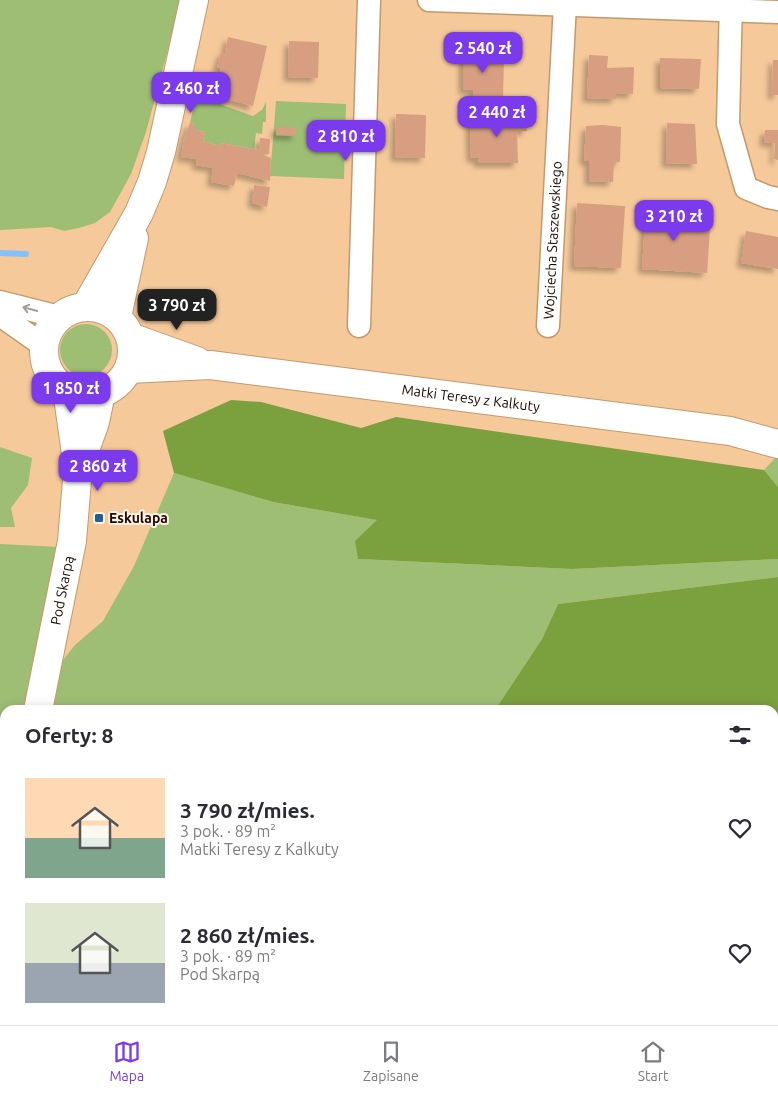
<!DOCTYPE html>
<html lang="pl">
<meta charset="utf-8">
<style>
body{margin:0;font-family:Ubuntu,sans-serif;background:#f7f7f7;color:#2b2b33;height:100vh;display:flex;flex-direction:column;font-size:19px;white-space:nowrap}
*{box-sizing:border-box;margin:0}
p{font-size:16px;color:#7c7c81}
.icon{flex:none;width:28px;height:28px;fill:none;stroke:currentColor;stroke-width:2;stroke-linecap:round;stroke-linejoin:round}
.map{position:relative;flex:1;overflow:hidden}
.drawer{position:absolute;left:0px;top:705px;width:779px;height:320px;display:flex;flex-direction:column;background:#fff;border-radius:15px 15px 0 0;box-shadow:0 2px 12px #0003}
.drawer>*{flex:none}
.price{position:absolute;translate:-50% -42px;padding:0 11px;border-radius:10px;background:#7c3aed;color:#fff;font-size:16px;line-height:32px;filter:drop-shadow(0 1px 2px #0008)}
.price::after{content:'';position:absolute;left:50%;top:30px;width:15px;height:11px;margin-left:-8px;background:inherit;clip-path:polygon(0 0,100% 0,50% 100%)}
.price.on{background:#222;color:#fff}
ul{padding:0;list-style:none}
li{display:flex;align-items:center;gap:15px;height:125px;padding:0 25px}
li span{display:grid;place-items:center;flex:none;width:140px;height:100px;border-radius:0px;color:#555}
li>.icon{margin-inline-start:auto}
span .icon{width:60px;height:60px;fill:#fffc;stroke-width:1}
li b{font-size:21px}
h2{display:flex;justify-content:space-between;align-items:center;height:60px;padding:0 25px;font-size:21px}
.tabs{display:flex;justify-content:space-around;align-items:center;height:70px;border-top:1px solid #e1e1e2;background:#fff;font-size:14px;color:#7c7c81}
.tabs a{display:grid;justify-items:center;gap:2px}
.tabs .on{color:#7c3aed}
.map>svg:first-child{display:block}
.green{fill:#9ebe74}
.forest{fill:#7ba13e}
.lines{fill:none;stroke-linecap:round;stroke-linejoin:round}
.stream{stroke:#81c1fd;stroke-width:6}
.building{fill:#d79e81;filter:url(#shadow)}
.street-casing{stroke:#c4996b;stroke-width:25}
.secondary-casing{stroke:#c4996b;stroke-width:30}
.street{stroke:#fff;stroke-width:22}
.secondary{stroke:#fff;stroke-width:28}
.oneway{stroke:#a39d99}
.poi-dot{fill:#1f6096;stroke:#fef0e2;stroke-width:2}
.labels{text-anchor:middle;dominant-baseline:central;stroke-width:4;stroke-linejoin:round;paint-order:stroke}
.street-label{font-size:14px;fill:#190900;stroke:#fef0e2}
.poi-label{font-size:14px;font-weight:bold;fill:#190900;stroke:#fef0e2;text-anchor:start}
</style>
<div class="map">
<svg width="778" height="1025" viewBox="0 0 778 1025">
<defs>
<filter id="shadow"><feDropShadow dx="-4.5" dy="4.5" stdDeviation="2.5" flood-color="#0004"/></filter>
</defs>
<rect width="100%" height="100%" fill="#f6c99a"/>
<g class="green">
<polygon points="0,0 181,0 146,132 131,174 110,212 95,223 79,228 64,231 51,227 0,230"/>
<polygon points="197,91 215,96 214,102 253,116 262,110 266,102 266,122 263,122 262,134 256,133 254,149 221,143 220,146 203,141 205,132 195,130 195,124 190,123"/>
<polygon points="276,101 346,104 344,179 270,176"/>
<circle cx="86" cy="350" r="26"/>
<polygon points="0,447 32,458 28,485 11,508 15,527 0,527"/>
<polygon points="777,456 778,458 778,487 764,470"/>
<polygon points="174,473 273,502 378,520 359,559 572,569 778,559 778,577 558,604 542,639 495,710 49,710 56,669 75,645 103,621 134,566"/>
<polygon points="0,544 60,547 23,710 5,710 5,788 0,809"/>
<polygon points="778,738 778,1025 0,1025 0,973 5,946 5,1020 774,1020 774,740"/>
</g>
<g class="forest">
<polygon points="231,400 261,402 361,428 396,417 764,470 778,487 778,559 572,569 358,559 355,541 377,520 273,502 174,473 163,431"/>
<polygon points="778,577 778,738 774,740 774,710 495,710 542,639 558,604"/>
</g>
<g class="lines">
<polyline class="stream" points="0,253 26,254"/>
</g>
<g class="building">
<polygon points="228,37 267,46 253,106 215,96 221,68 217,68 221,53 225,53"/>
<polygon points="289,41 319,42 318,78 288,77"/>
<polygon points="463,49 490,49 490,56 504,56 503,99 473,98 473,90 463,90"/>
<polygon points="589,55 608,56 607,68 634,67 633,94 616,93 616,99 587,98"/>
<polygon points="660,58 701,59 699,89 660,88"/>
<polygon points="773,60 778,60 778,95 772,95"/>
<polygon points="498,108 514,108 514,117 526,117 527,131 517,131 518,163 478,163 478,158 471,158 470,122 499,121"/>
<polygon points="396,114 426,115 425,158 395,157"/>
<polygon points="190,123 195,124 195,130 205,132 203,141 220,146 221,143 259,150 260,138 270,139 269,154 259,154 271,158 270,181 237,173 234,186 211,182 213,168 196,165 197,159 181,157 184,139 202,142 184,138"/>
<polygon points="667,123 695,124 697,164 666,163"/>
<polygon points="603,125 621,127 620,162 614,162 613,182 589,181 589,161 584,161 586,126"/>
<polygon points="276,127 296,128 296,136 276,135"/>
<polygon points="765,130 778,130 778,160 774,159 775,143 764,142"/>
<polygon points="254,185 270,187 267,207 252,203"/>
<polygon points="577,203 625,206 621,268 574,266"/>
<polygon points="646,207 692,210 691,227 710,228 707,273 642,269"/>
<polygon points="746,231 778,237 778,269 741,263"/>
</g>
<g class="lines">
<defs>
<g id="street">
<polyline points="429,0 778,12"/>
<polyline points="731,0 728,124 746,188 768,197 778,199"/>
<polyline points="0,302 59,317"/>
<polyline points="0,315 44,346"/>
<polyline points="359,326 369,0"/>
<path id="s1" d="M548,326L565,4"/>
</g>
<g id="secondary">
<polyline points="86,306 139,213 152,182 161,152 194,0"/>
<circle cx="88" cy="351" r="44"/>
<polyline points="117,317 134,238"/>
<polyline points="130,337 197,361"/>
<path id="s2" d="M129,369L210,365L730,431L778,444"/>
<polyline points="80,464 95,422 101,393"/>
<path id="s3" d="M38,710L72,541L78,468L67,390"/>
<polyline points="0,906 5,879"/>
</g>
</defs>
<use href="#street" class="street-casing"/>
<use href="#secondary" class="secondary-casing"/>
<use href="#street" class="street"/>
<use href="#secondary" class="secondary"/>
</g>
<defs><path id="oneway-shaft" d="M-6 0H5M1.5-3L5.5 0L1.5 3" fill="none" stroke-width="1.6" stroke-linecap="round" stroke-linejoin="round" transform="scale(1.25)"/></defs>
<use class="oneway" href="#oneway-shaft" transform="translate(30 309) rotate(-165)"/>
<rect class="poi-dot" x="94" y="513" width="10" height="10" rx="2.5"/>
<g class="labels">
<g class="street-label">
<text stroke="none"><textPath href="#s1" startOffset="86">Wojciecha Staszewskiego</textPath></text>
<text stroke="none"><textPath href="#s2" startOffset="344">Matki Teresy z Kalkuty</textPath></text>
<text stroke="none"><textPath href="#s3" startOffset="122">Pod Skarpą</textPath></text>
</g>
<g class="poi-label">
<text x="109" y="518">Eskulapa</text>
</g>
</g>
</svg>
<b class="price" style="left:483px;top:74px">2 540 zł</b>
<b class="price" style="left:191px;top:114px">2 460 zł</b>
<b class="price" style="left:497px;top:138px">2 440 zł</b>
<b class="price" style="left:346px;top:162px">2 810 zł</b>
<b class="price" style="left:674px;top:242px">3 210 zł</b>
<b class="price on" style="left:177px;top:331px">3 790 zł</b>
<b class="price" style="left:71px;top:414px">1 850 zł</b>
<b class="price" style="left:98px;top:492px">2 860 zł</b>
<section class="drawer">
<h2>Oferty: 8<svg class="icon" aria-label="filters" viewBox="0 0 24 24"><path d="M4 7h16M4 17h16"/><circle cx="9" cy="7" r="2"/><circle cx="15" cy="17" r="2"/></svg></h2>
<ul>
<li><span style="background:linear-gradient(#ffd9b3 60%,#7fa58c 0)"><svg class="icon" aria-label="home" viewBox="0 0 24 24"><path d="M3 11l9-7 9 7M6 9v11h12V9"/></svg></span><div><b>3 790 zł/mies.</b><p>3 pok. · 89 m²</p><p>Matki Teresy z Kalkuty</p></div><svg class="icon" aria-label="heart" viewBox="0 0 24 24"><path d="M12 20l-8-8c-3-5 5-10 8-4 3-6 11-1 8 4z"/></svg></li>
<li><span style="background:linear-gradient(#dfe7d0 60%,#9aa5b1 0)"><svg class="icon" aria-label="home" viewBox="0 0 24 24"><path d="M3 11l9-7 9 7M6 9v11h12V9"/></svg></span><div><b>2 860 zł/mies.</b><p>3 pok. · 89 m²</p><p>Pod Skarpą</p></div><svg class="icon" aria-label="heart" viewBox="0 0 24 24"><path d="M12 20l-8-8c-3-5 5-10 8-4 3-6 11-1 8 4z"/></svg></li>
</ul>
</section>
</div>
<nav class="tabs">
<a class="on"><svg class="icon" aria-label="map" viewBox="0 0 24 24"><path d="M3 6l6-2 6 2 6-2v14l-6 2-6-2-6 2zM9 4v14M15 6v14"/></svg>Mapa</a>
<a><svg class="icon" aria-label="saved" viewBox="0 0 24 24"><path d="M7 4h10v16l-5-4-5 4z"/></svg>Zapisane</a>
<a><svg class="icon" aria-label="home" viewBox="0 0 24 24"><path d="M3 11l9-7 9 7M6 9v11h12V9"/></svg>Start</a>
</nav>
